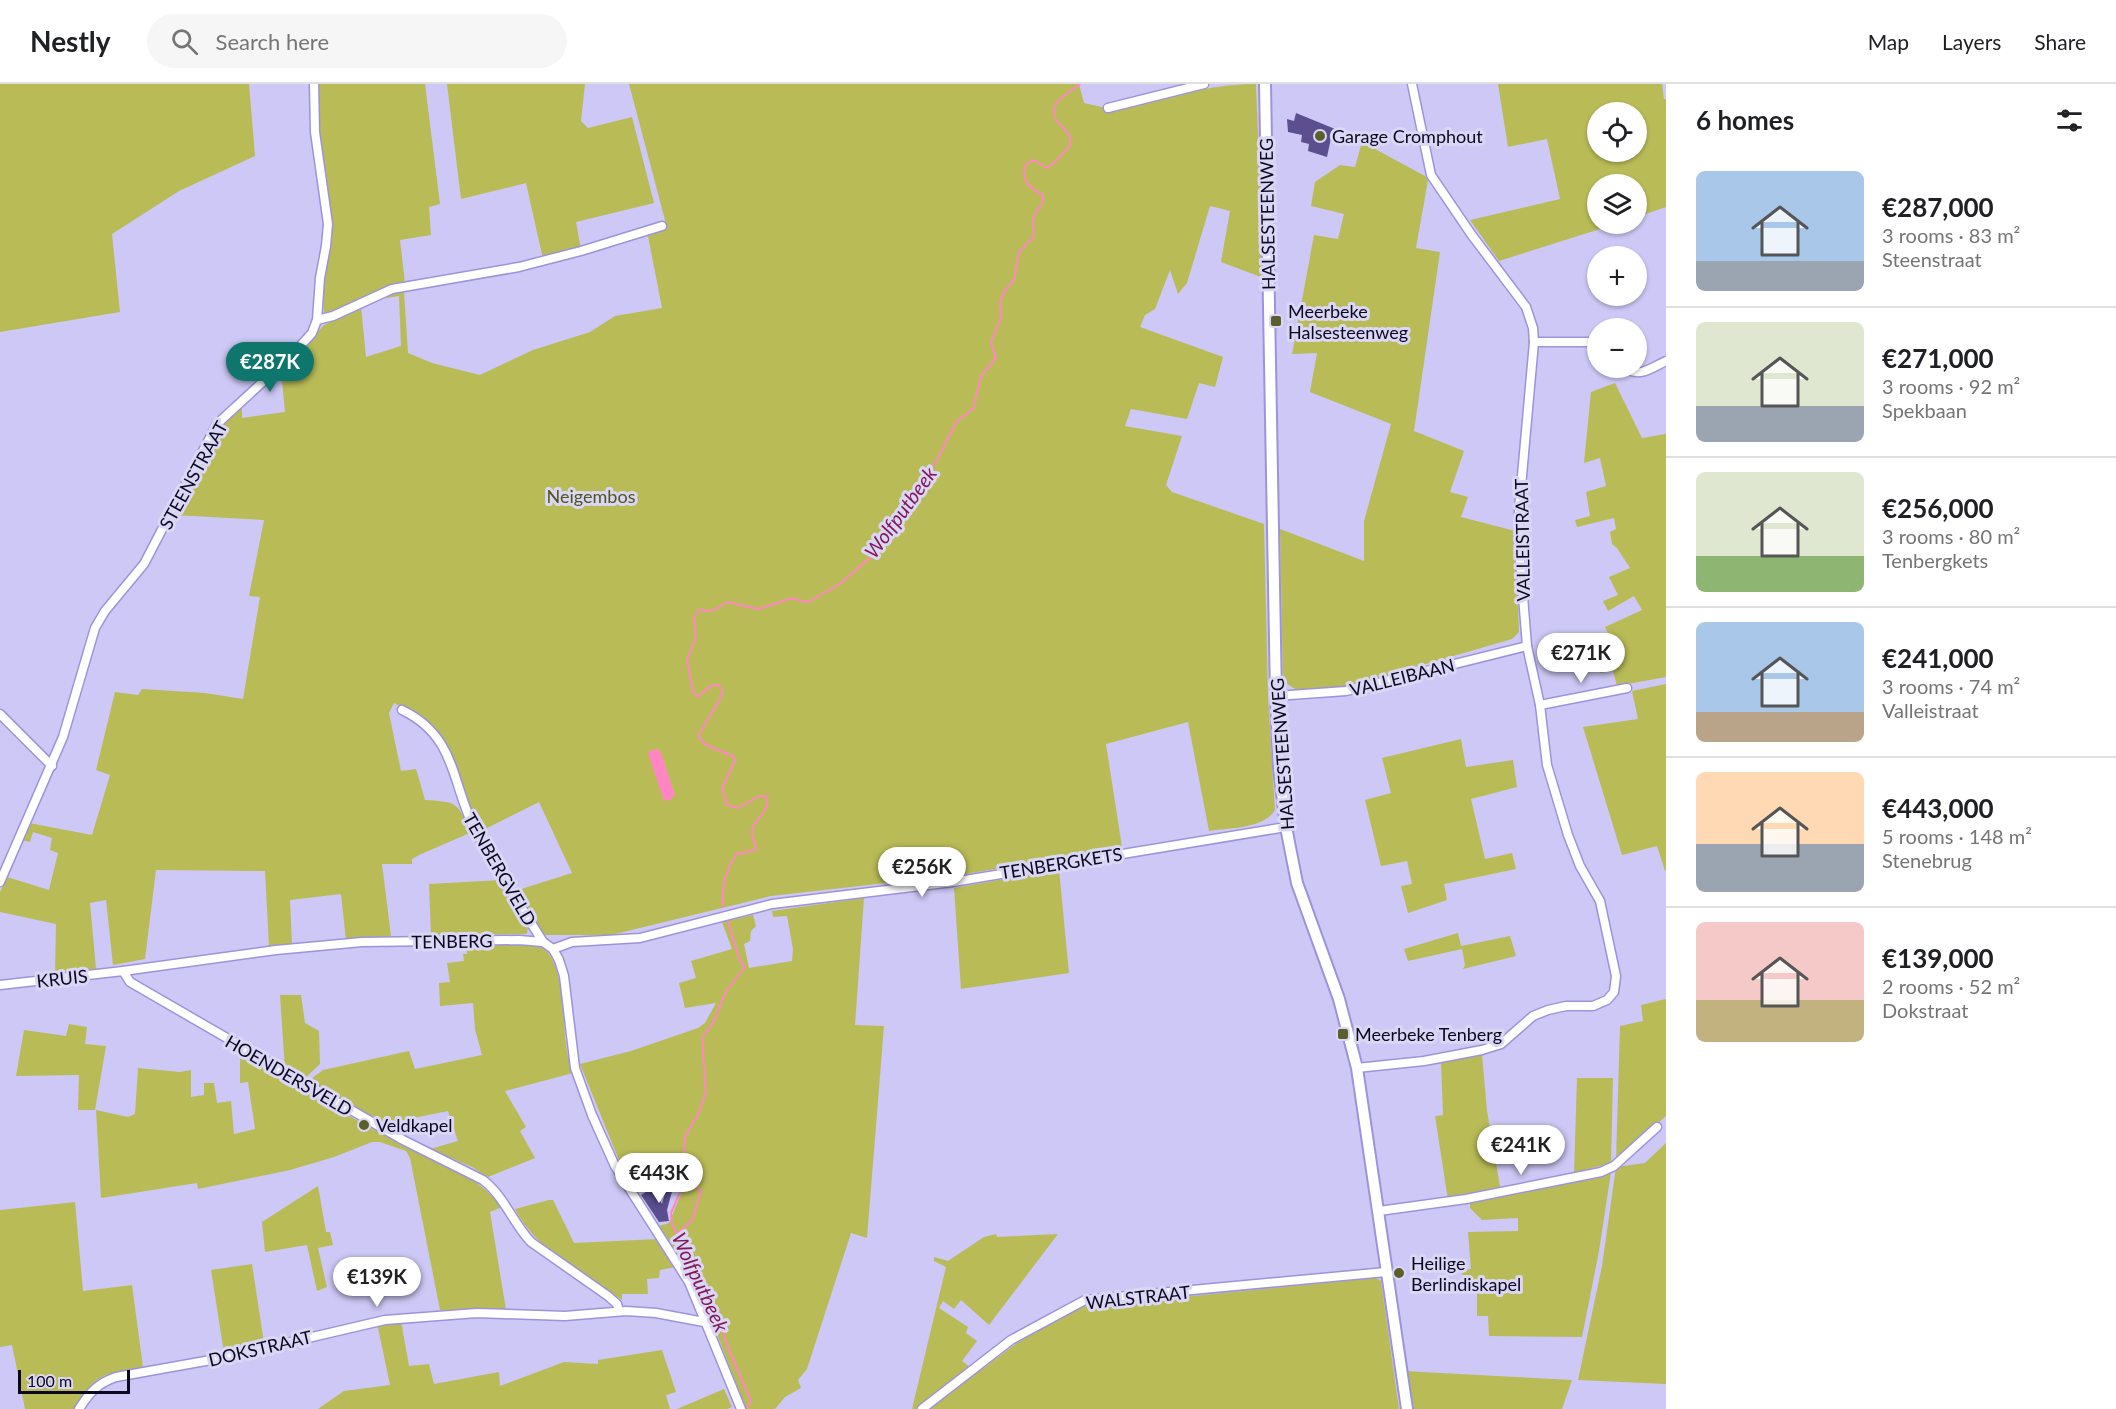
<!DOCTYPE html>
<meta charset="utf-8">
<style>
body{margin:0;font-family:Lato,sans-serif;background:#f6f6f6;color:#202124;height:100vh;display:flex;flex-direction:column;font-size:22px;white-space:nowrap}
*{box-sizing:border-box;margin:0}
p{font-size:20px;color:#757577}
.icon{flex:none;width:33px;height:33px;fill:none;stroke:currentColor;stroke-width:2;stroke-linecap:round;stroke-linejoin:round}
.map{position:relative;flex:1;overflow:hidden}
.sheet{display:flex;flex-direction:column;background:#fff;width:450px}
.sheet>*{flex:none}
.tools{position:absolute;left:1587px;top:18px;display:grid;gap:12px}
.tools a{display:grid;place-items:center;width:60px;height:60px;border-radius:50%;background:#fff;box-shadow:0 2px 4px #0004;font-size:30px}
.scale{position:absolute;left:18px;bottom:15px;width:112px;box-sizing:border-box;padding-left:6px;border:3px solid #0c0720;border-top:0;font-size:16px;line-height:21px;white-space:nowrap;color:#0c0720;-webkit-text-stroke:4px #dad7f5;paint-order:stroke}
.price{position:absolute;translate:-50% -51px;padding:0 14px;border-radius:21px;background:#fff;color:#222;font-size:20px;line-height:39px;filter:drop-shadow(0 2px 3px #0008)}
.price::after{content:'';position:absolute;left:50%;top:36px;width:18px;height:14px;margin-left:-9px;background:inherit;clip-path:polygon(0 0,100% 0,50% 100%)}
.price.current{background:#0f766e;color:#fff}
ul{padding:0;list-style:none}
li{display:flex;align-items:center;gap:18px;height:150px;padding:0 30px}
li+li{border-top:2px solid #e0e0e0}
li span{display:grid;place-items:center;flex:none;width:168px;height:120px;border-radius:9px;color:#555}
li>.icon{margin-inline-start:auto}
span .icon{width:72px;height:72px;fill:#fffc;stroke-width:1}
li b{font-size:26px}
h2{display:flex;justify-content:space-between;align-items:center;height:72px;padding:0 30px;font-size:26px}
header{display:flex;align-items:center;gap:36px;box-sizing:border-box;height:84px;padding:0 30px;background:#fff;border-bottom:2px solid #e0e0e0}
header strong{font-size:28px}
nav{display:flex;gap:33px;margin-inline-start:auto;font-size:21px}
.search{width:420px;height:54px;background:#f6f6f6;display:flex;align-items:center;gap:15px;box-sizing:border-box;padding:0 21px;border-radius:33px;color:#757577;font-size:22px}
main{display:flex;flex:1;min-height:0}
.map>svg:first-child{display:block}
.green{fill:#b9bb57;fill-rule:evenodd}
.water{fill:#ff86c3}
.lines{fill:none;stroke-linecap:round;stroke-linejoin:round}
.stream{stroke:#ff86c3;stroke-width:2}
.building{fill:#5b4f90}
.minor-casing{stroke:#9d93db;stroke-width:11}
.major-casing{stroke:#9d93db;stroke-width:14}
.minor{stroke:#fff;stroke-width:8}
.major{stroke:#fff;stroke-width:10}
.poi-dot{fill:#5c5e2b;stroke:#dad7f5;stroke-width:2}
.labels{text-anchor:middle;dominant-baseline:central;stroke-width:6;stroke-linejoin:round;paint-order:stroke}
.poi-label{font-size:18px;fill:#0c0720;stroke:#dad7f5;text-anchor:start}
.street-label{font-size:18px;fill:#0c0720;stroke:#dad7f5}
.park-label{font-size:18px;fill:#52531b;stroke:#dad7f5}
.water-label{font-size:20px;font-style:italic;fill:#841958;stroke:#dad7f5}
</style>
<header>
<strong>Nestly</strong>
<div class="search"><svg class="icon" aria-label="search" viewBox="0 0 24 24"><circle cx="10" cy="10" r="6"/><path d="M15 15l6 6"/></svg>Search here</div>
<nav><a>Map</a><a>Layers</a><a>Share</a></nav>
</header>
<main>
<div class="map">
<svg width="1666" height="1325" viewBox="0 0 1666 1325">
<rect width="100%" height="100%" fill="#cdc8f5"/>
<g class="green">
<polygon points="0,0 249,0 255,72 179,107 112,150 120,228 0,248"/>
<polygon points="317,0 425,0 440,120 429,123 431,151 400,156 405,199 329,230 324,229 322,200 329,162 320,61"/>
<polygon points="447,0 585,0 581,37 588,44 632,33 654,119 576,138 581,165 543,175 526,99 461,115"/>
<path d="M629,0H1079L1084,19L1102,23L1111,28C1160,16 1206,0 1256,0L1260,100L1261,193L1221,178L1230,127L1210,122L1187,199L1178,210L1170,186L1155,225L1145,231L1140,243L1223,273L1215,303L1199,299L1187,335L1131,325L1125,342L1182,352L1166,401L1172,408L1264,440L1268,612L1275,726C1264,745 1229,744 1209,747L1188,638L1106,660L1122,763L966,790L771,812L611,851H545L538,846L515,807L572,789L539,718L479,748L451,668L429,638L394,619L389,629L401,687L416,685L425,716C459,718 456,718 472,748L419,771L412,775V780H382L391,852L346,856L341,810L290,816L292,861L269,862L265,787L156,786L145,875L113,881L106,816L90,819L96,885L55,890L56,840L0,828V808L7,793L49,806L58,769L50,766L52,754L33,748L30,758L21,756L29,739L92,751L110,691L96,686L115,608L138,611L142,605L205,609L243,615L260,513L249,512L264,436L174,431L219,343L242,321V334L285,328L281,287L324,241L361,222L366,273L401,262L399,212L387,214L385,211L432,199L433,203L404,208L408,269L432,279L480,291L533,266L590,248L615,232L662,224L648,152L664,144L665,136Z"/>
<path d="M1498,0H1662L1664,15H1666V123L1637,133L1636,100H1598V140H1616L1499,177L1470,136L1560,115L1547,55L1508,63ZM1598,28H1636V68H1598Z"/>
<polygon points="1362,58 1425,92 1428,96 1416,164 1440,168 1414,347 1464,367 1450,408 1468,413 1461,433 1515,447 1519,548 1512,555 1343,604 1298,607 1283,597 1280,445 1364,477 1364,437 1391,340 1310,308 1317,269 1292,270 1314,151 1338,155 1344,130 1311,122 1315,98 1340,81 1355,83"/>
<polygon points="1615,299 1642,354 1666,350 1666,593 1617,602 1613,587 1600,589 1593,558 1608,549 1605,543 1642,526 1634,512 1608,527 1603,517 1618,511 1609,493 1630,484 1617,464 1612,460 1610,448 1616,445 1614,434 1577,443 1575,436 1590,432 1586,408 1606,402 1600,374 1584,379 1591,308"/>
<polygon points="1666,600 1666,786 1665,787 1657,762 1622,771 1583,643 1638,635 1632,607"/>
<polygon points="1461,655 1466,683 1513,676 1517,703 1471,715 1485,775 1512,769 1516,785 1444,800 1447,816 1408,829 1401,802 1412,800 1407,777 1381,782 1365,716 1391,709 1382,674"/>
<polygon points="1059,785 1069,889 961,905 954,804"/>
<polygon points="501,796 528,842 527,850 431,851 429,800"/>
<polygon points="864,814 855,941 884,942 867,1154 851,1149 807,1285 798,1296 801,1304 785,1313 775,1325 746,1325 709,1230 687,1183 659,1142 669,1139 685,1100 679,1098 679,1073 641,1076 623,1086 580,980 631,967 698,944 705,939 716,919 685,924 679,899 696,894 691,877 732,865 722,838 753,831 756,842 751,847 750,857 744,860 749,884 792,877 793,865 787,832 773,833 772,827"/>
<polygon points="1458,849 1461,862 1510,852 1516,872 1463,885 1465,881 1462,865 1408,877 1404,865"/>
<path d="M466,861C486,861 521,857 540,863C566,873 562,943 567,967C568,974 571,982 573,989L505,1007L526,1043L520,1047L535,1074L488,1093L472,1083L430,1065L458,1057L448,1027L379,1041L307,998L323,986L409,967L415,985L482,971L475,945L473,919L440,922L439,899L450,898L447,879L464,877L463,870H467Z"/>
<polygon points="280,911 301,911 305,939 319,947 320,980 303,996 285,986"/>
<polygon points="1666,915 1666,1032 1616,1076 1620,942 1643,937 1641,921"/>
<polygon points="69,940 87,943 85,960 106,962 95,1026 78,1026 79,991 16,992 24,946 66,952"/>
<path d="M240,969C291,998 341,1028 393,1056C431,1077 474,1087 502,1123L490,1128L506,1226H440L410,1074L406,1067L380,1058H372L334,1073L290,1086L198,1105L197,1099L101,1114L96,1026L128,1033L135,1030L138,984L180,988L191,986V1013L204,1011V999H214L217,1019L231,1017L234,1050L255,1045L248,998L240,999Z"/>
<polygon points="1482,970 1487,1027 1501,1108 1448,1116 1435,1032 1443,1031 1441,977"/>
<polygon points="1577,994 1613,994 1611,1079 1574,1089"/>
<polygon points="1666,1059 1666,1300 1578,1296 1602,1182 1616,1083 1645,1079"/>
<polygon points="1611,1088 1599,1167 1582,1253 1489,1252 1488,1232 1477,1232 1477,1202 1463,1201 1462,1186 1471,1185 1468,1148 1518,1147 1518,1134 1482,1136 1470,1124 1470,1116"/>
<polygon points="318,1102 326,1148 330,1148 333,1161 318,1164 327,1203 317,1207 307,1161 265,1168 262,1138"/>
<path d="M549,1116H553L574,1159L658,1155L676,1183L660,1186L659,1194L647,1195L648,1210H622V1216C583,1190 537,1167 515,1125Z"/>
<path d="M75,1118L83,1207L132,1201L143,1283C103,1290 96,1289 74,1325H25L12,1261L0,1263V1126Z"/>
<polygon points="996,1150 997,1153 1058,1150 989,1241 961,1216 954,1225 943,1217 939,1224 968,1243 966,1249 977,1257 962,1277 971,1284 917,1325 912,1325 946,1183 934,1177 934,1173 948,1177 984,1153"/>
<polygon points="252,1180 264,1259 224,1269 211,1186"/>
<polygon points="1376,1194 1381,1197 1399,1325 929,1325 1017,1259 1079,1223"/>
<polygon points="401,1237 409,1282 429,1280 434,1300 499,1288 500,1302 564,1278 598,1280 598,1276 662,1266 676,1308 666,1311 670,1325 318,1325 344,1307 390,1301 377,1239"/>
<polygon points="1408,1287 1421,1288 1572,1296 1562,1325 1414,1325"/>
<polygon points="724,1305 732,1323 727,1325 677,1325"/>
</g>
<polygon class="water" points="657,665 661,669 675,711 670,716 664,717 649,672 648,668"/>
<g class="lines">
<g class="stream">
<path d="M723,823C721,804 726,786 736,770L756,766C756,759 751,754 752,747C754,734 772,727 766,712H759L738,724L727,721L722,704L735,676L733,672L708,662L700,655L699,650L722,612V606L719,601C707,600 706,609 697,613L693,608L687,576L696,553L694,533L699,526L712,527L728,518L758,525L793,514L805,518L810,517L841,499L873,471L892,435L936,378L956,338L973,325L981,292L996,274L991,259L1001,233L1000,218L1005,206L1014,196L1019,168L1034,152L1033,134L1043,117V111C1029,104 1020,96 1026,80L1033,76L1047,84C1054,81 1064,68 1070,62V52C1066,46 1061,42 1057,37C1044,19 1071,8 1080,0"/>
<polyline points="728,838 740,877 745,883 726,907 713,939 702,954 706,1009 699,1028 685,1053 681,1106 671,1129 672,1139 679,1156 696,1180 709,1208 728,1263 751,1317 747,1323"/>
<polyline points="677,1150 692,1136 701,1107 682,1093"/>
</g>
</g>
<g class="building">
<polygon points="1296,29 1340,47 1338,55 1331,54 1327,73 1308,67 1309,60 1301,58 1302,51 1288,48 1287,35 1294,37"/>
<polygon points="667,1102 673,1104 667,1126 669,1137 659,1138 641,1111 652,1104 662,1120"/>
</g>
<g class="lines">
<defs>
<g id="minor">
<polyline points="314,0 315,48 328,140 326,162 320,194 317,236"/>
<polyline points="1108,24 1204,0"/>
<polyline points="1534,258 1590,258 1598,263"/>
<path d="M1625,284C1640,294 1651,284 1666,277"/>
<polyline points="1276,612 1346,607 1527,562"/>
<polyline points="1540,621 1627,604"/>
<path d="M402,626C458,653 451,701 476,748C496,785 520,821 543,858"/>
<polyline points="0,630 52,682"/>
<polyline points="0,798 63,653 95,544 105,527 144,480 217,340 293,270 312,249 317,236 333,232 392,205 519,183 581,167 662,142"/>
<polyline points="553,865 572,858 640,854 772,820 953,798 1286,743"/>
<path d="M123,887L130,898L403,1056L483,1096C504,1112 513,1139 531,1158L608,1212L617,1220L619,1227"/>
<polyline points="0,901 123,887 276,866 362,858 519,856 543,858 553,865 559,876 564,892 575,984 592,1031 615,1082 689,1198 741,1325"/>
<polyline points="1357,984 1424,977 1482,966 1501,960 1533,932 1548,926 1566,922 1593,922 1607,916 1614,908 1616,892 1600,817 1580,782 1568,751 1547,681 1540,621 1527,562 1519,463 1519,425 1534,258 1533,244 1526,223 1471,150 1431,91 1412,0"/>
<polyline points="1379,1127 1466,1115 1601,1088 1614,1082 1657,1043"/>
<path d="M79,1325C89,1309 98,1299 116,1293L222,1274L385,1236L477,1229L565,1232L626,1227L656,1229L704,1238"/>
<polyline points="922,1325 1011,1256 1085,1216 1386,1188"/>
</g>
<polyline id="major" points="1265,0 1276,612 1279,683 1286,743 1297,799 1339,915 1357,984 1407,1325"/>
</defs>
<use href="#minor" class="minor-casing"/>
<use href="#major" class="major-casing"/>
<use href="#minor" class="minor"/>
<use href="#major" class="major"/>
</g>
<g class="poi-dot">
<circle cx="1320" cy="52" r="6"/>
<rect x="1270" y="231" width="12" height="12" rx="3"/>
<rect x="1337" y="944" width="12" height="12" rx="3"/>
<circle cx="364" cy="1041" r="6"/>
<circle cx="1399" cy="1189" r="6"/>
</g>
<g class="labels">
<g class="poi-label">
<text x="1332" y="52">Garage Cromphout</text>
<text x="1288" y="227">Meerbeke<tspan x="1288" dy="21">Halsesteenweg</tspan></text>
<text x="1355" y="950">Meerbeke Tenberg</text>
<text x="376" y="1041">Veldkapel</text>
<text x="1411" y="1179">Heilige<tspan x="1411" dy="21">Berlindiskapel</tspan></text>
</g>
<g class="street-label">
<text transform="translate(1267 130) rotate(-91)">HALSESTEENWEG</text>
<text transform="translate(193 391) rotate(-61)">STEENSTRAAT</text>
<text transform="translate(1522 456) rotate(-91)">VALLEISTRAAT</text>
<text transform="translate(1402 593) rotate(-14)">VALLEIBAAN</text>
<text transform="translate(1282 670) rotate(-94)">HALSESTEENWEG</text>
<text transform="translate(1061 779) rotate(-9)">TENBERGKETS</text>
<text transform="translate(500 785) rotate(60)">TENBERGVELD</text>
<text transform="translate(452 857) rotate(-1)">TENBERG</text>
<text transform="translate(62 894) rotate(-6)">KRUIS</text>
<text transform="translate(289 991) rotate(30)">HOENDERSVELD</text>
<text transform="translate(1138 1213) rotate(-6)">WALSTRAAT</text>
<text transform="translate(260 1264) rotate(-13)">DOKSTRAAT</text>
</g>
<g class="park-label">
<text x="591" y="412">Neigembos</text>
</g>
<g class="water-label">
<text transform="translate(900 428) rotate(-54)">Wolfputbeek</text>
<text transform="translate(701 1198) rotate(65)">Wolfputbeek</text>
</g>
</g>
</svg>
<div class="tools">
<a><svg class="icon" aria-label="locate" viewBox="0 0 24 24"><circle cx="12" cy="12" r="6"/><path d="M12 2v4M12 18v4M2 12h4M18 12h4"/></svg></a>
<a><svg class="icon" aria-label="layers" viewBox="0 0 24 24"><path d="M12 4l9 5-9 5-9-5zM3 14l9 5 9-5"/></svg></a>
<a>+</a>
<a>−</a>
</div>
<div class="scale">100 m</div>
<b class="price current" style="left:270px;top:309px">€287K</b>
<b class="price" style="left:1581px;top:600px">€271K</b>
<b class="price" style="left:922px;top:814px">€256K</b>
<b class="price" style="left:1521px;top:1092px">€241K</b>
<b class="price" style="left:659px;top:1120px">€443K</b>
<b class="price" style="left:377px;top:1224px">€139K</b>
</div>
<section class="sheet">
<h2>6 homes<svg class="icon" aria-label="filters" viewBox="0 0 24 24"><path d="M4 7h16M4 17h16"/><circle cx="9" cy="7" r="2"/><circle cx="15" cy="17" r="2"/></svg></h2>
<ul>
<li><span style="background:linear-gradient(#a9c7e8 75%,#9aa5b1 0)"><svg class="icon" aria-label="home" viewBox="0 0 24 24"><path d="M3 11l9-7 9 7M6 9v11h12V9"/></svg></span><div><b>€287,000</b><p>3 rooms · 83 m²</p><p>Steenstraat</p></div></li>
<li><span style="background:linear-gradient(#dfe7d0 70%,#9aa5b1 0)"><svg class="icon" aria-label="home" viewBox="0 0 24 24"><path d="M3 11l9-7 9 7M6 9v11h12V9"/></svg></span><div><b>€271,000</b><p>3 rooms · 92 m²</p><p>Spekbaan</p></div></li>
<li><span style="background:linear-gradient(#dfe7d0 70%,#8fb573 0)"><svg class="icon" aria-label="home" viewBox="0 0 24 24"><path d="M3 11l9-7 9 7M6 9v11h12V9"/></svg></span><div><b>€256,000</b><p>3 rooms · 80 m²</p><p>Tenbergkets</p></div></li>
<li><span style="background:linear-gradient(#a9c7e8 75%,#b9a48a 0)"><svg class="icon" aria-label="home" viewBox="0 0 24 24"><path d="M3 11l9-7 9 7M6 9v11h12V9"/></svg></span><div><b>€241,000</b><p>3 rooms · 74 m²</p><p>Valleistraat</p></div></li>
<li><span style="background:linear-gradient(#ffd9b3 60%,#9aa5b1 0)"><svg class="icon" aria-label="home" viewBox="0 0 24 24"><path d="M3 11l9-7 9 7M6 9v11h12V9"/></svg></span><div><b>€443,000</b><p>5 rooms · 148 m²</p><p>Stenebrug</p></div></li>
<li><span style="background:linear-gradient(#f6c9c9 65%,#c2b280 0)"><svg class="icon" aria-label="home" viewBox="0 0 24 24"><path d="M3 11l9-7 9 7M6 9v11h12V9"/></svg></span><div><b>€139,000</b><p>2 rooms · 52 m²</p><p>Dokstraat</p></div></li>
</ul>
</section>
</main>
